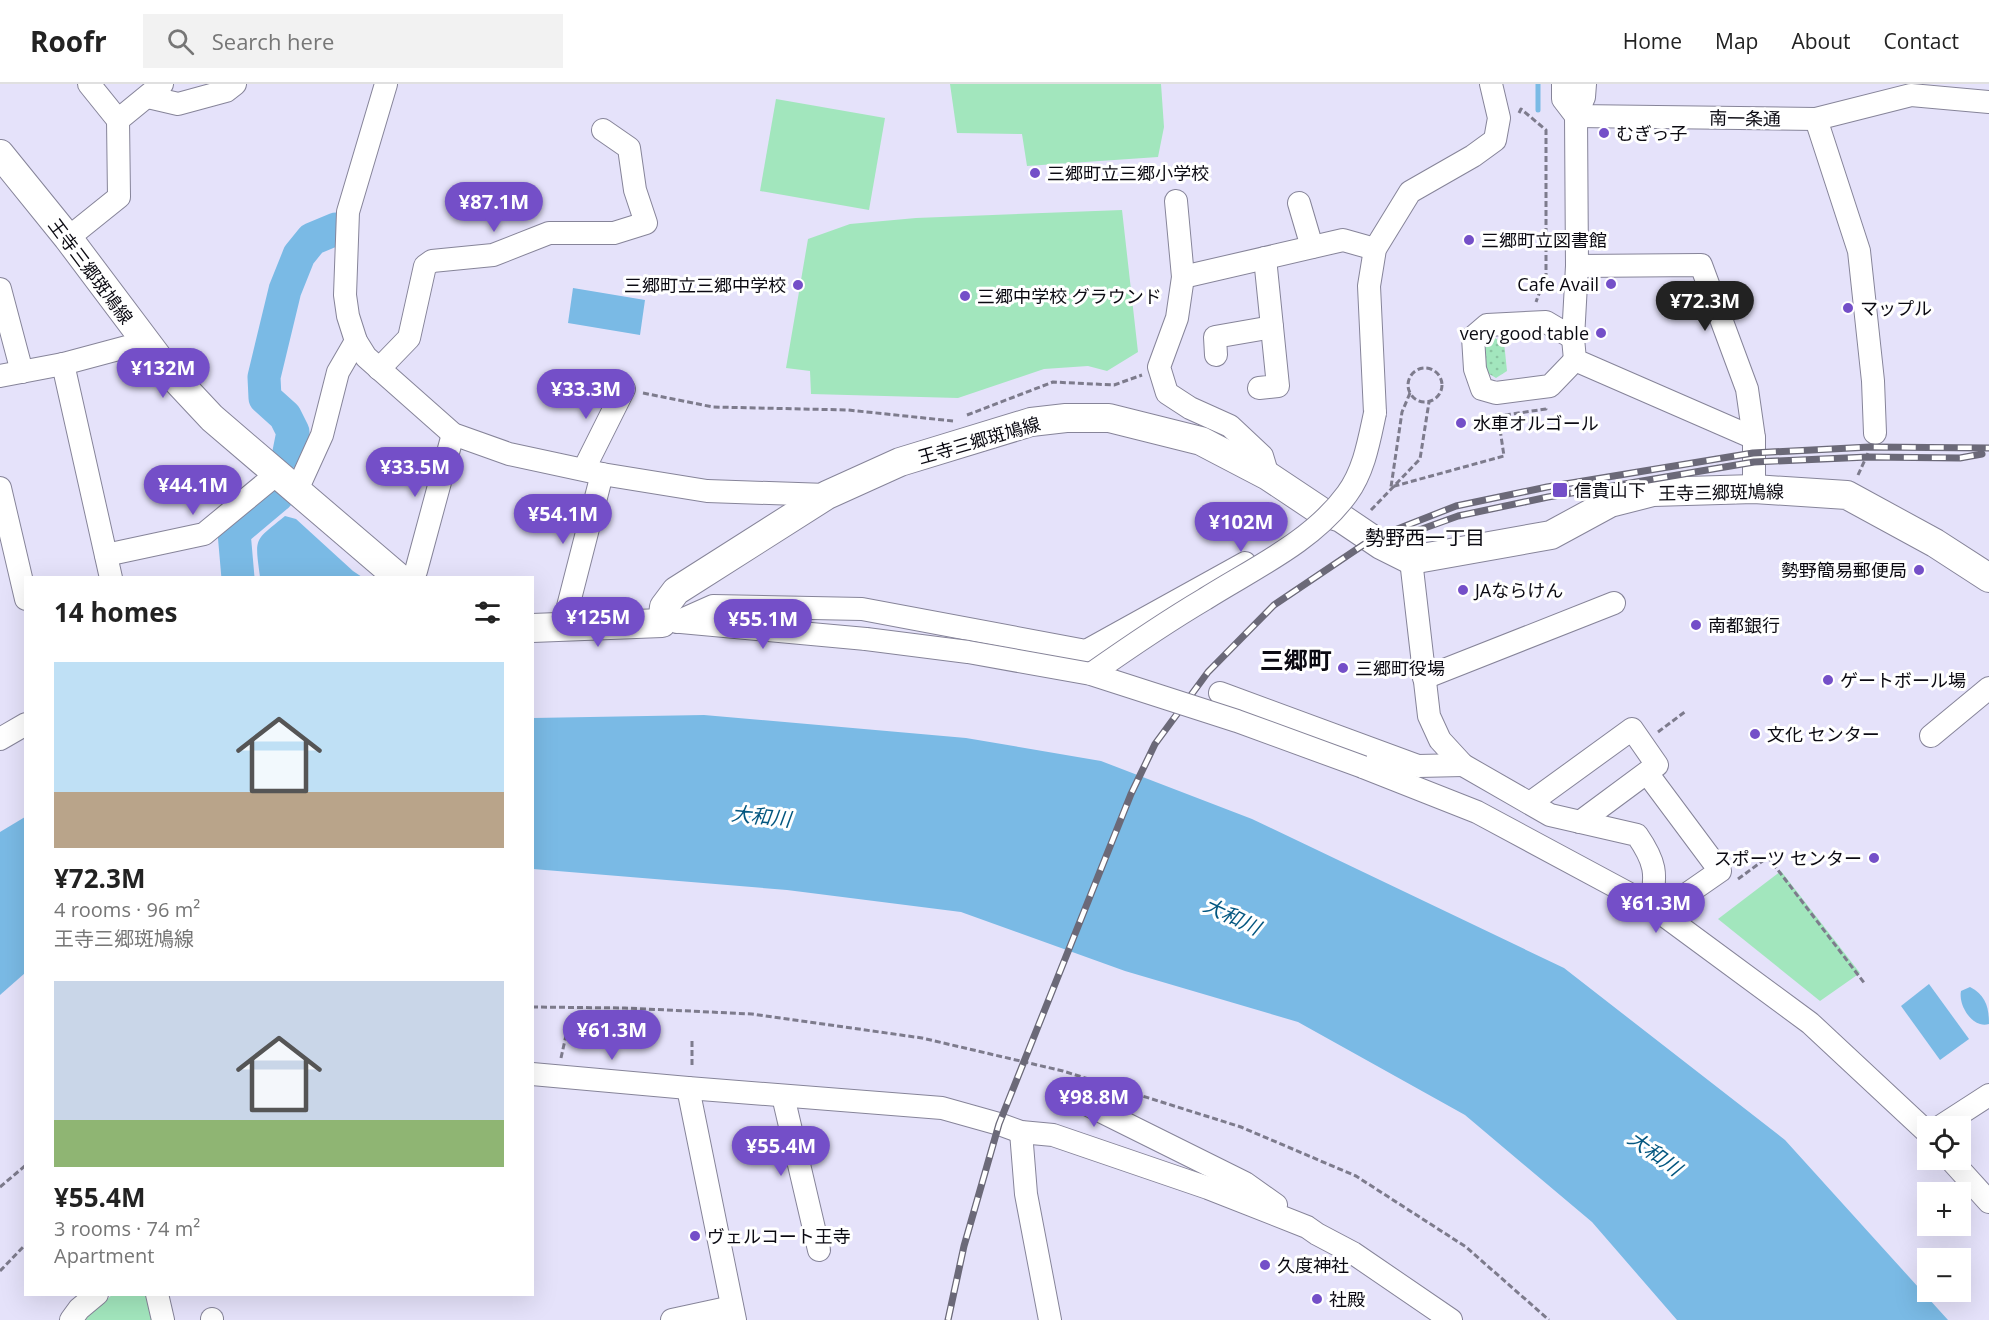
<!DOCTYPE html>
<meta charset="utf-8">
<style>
body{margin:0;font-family:"Open Sans","Noto Sans JP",sans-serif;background:#f2f2f2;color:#222;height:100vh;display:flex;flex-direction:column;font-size:22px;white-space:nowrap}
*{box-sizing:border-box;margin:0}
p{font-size:20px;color:#767676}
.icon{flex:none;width:33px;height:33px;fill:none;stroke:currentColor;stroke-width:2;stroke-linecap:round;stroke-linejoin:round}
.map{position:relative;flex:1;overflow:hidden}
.drawer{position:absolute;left:24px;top:492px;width:510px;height:720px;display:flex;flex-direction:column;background:#fff;border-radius:0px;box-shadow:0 6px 24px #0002}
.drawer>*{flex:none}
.tools{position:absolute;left:1917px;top:1032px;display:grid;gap:12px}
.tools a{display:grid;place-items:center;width:54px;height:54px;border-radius:0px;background:#fff;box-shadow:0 6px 24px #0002;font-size:30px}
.price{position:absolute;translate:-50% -51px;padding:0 14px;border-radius:21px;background:#744fc8;color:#fff;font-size:20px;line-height:39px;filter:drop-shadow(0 2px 3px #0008)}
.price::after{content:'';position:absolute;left:50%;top:36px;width:18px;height:14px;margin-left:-9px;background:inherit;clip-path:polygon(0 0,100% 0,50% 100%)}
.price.on{background:#222;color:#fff}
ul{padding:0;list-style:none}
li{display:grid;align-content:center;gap:12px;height:318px;padding:0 30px}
li span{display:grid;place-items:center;height:186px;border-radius:0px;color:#555}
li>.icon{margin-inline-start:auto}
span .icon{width:108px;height:108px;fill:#fffc;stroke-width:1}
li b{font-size:26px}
h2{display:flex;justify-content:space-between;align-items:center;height:72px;padding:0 30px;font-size:26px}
header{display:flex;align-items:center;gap:36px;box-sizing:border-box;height:84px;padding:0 30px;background:#fff;border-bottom:2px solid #e0e0e0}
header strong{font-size:28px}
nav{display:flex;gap:33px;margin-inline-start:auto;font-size:21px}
.search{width:420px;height:54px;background:#f2f2f2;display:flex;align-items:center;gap:15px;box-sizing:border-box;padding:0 21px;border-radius:0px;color:#767676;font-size:22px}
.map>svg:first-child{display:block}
.grass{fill:url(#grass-dots)}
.park{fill:#a2e6bd}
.water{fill:#7abae5}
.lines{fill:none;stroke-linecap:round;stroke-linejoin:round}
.stream{stroke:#7abae5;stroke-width:5}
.river{stroke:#7abae5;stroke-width:33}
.minor-casing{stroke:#868499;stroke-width:24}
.major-casing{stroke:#868499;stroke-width:30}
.path{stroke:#7d7b8c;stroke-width:3;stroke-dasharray:6 3;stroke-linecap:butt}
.minor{stroke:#fff;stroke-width:22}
.major{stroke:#fff;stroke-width:28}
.rail-casing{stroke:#6b6978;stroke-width:7}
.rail{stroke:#fff;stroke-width:4.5;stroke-dasharray:14;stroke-linecap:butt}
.minor-bridge-casing{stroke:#868499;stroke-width:24;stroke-linecap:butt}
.minor-bridge{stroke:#fff;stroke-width:22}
.poi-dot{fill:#744fc8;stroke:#fff;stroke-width:2}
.labels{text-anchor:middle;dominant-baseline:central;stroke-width:6;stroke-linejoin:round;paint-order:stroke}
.street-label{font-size:18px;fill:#0b0a12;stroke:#fff}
.poi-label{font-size:18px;fill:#0b0a12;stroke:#fff;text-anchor:start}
.neighbourhood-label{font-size:20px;fill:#0b0a12;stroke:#fff}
.water-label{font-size:20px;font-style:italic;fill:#045780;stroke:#fff}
.district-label{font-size:24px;font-weight:bold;fill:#0b0a12;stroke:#fff}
</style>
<header>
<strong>Roofr</strong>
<div class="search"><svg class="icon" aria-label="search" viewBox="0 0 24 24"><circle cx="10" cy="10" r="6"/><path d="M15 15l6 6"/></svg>Search here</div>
<nav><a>Home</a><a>Map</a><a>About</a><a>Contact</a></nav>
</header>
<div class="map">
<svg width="1989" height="1236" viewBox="0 0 1989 1236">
<defs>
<pattern id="grass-dots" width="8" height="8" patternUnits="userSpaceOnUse" patternTransform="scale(1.5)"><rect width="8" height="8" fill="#a2e6bd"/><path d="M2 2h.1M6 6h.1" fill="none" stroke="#8ac4a1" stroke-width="1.8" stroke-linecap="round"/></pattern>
</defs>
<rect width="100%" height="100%" fill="#e5e2fa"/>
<polygon class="grass" points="1492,253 1504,258 1507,287 1496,294 1486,288 1483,262"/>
<g class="park">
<polygon points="950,0 1161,0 1164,43 1158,73 1027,82 1022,50 957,49"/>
<polygon points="776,15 885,34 869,126 760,107"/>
<polygon points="1122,126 1138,268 1107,287 1088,282 1044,285 958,314 811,310 810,287 786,284 808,155 850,140 916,134"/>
<polygon points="1781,787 1860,889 1820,917 1718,835"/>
<polygon points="113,1210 147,1211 152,1236 84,1236"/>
</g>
<g class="water">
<polygon points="573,204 645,216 640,251 568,239"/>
<path d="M285,432L296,435L353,487L362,493H260C255,453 253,458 285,432Z"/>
<polygon points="704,631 966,654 1101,677 1252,735 1564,884 1785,1056 1948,1236 1677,1236 1592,1138 1465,1031 1298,938 1125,887 961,828 787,806 533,785 533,634"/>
<polygon points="25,733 25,889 0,911 0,748"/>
<polygon points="1929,900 1969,955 1940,976 1901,922"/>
<path d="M1970,903C1986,911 1989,924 1989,940C1973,945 1958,922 1961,907Z"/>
</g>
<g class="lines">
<polyline class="stream" points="1538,26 1538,0"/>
<g class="river">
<polyline points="289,368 293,348 285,332 265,314 264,293 285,206 299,171 312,155 336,145"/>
<polyline points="238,494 234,448 278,411"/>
</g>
<defs>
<g id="minor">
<polyline points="89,0 118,36"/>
<polyline points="386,0 348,128 345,211 348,232 356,257 366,273 453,350 509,370 602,390 707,407 827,411"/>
<polyline points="1563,0 1563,15 1576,32 1577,182 1573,254 1575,276 1754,354"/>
<polyline points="1585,0 1584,13 1576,32 1816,35 1911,11 1989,18"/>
<polyline points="148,13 178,20 226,7 235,0"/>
<polyline points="1816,35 1859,167 1873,297 1875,349"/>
<polyline points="1176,117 1183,193 1177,234 1159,283 1167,309 1190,324 1230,342 1262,372 1268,392"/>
<polyline points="1299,119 1312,163"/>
<polyline points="68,154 119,113 118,36 162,0"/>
<polyline points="1577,182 1701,181 1747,305 1754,354 1754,405"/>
<polyline points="1183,193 1343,156 1375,165"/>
<polyline points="0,205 22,288"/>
<polyline points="1573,254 1546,238 1487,241 1473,253 1475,285 1482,305 1496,309 1550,302 1575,276"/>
<polyline points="1216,271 1215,253 1272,243"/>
<polyline points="63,280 111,494"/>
<polyline points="379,285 409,254 425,182 432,177 493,171 549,149 614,149 646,139 635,106 629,64 603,46"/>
<polyline points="0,292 63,280 145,258"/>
<polyline points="1259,304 1278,302 1265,174"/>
<polyline points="1375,329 1369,202 1375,165 1410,108 1473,72 1495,56 1499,34 1491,0"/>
<polyline points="584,385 624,305"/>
<polyline points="0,404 26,515"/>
<polyline points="297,406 322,351 338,288 356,257"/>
<polyline points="106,471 204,450 278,389"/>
<path d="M1411,476L1429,632L1440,656L1463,681L1550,731L1637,751C1655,777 1658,790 1650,821H1671L1720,787L1647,689"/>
<polyline points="412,494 416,487 453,350"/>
<polyline points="677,538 713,522 862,525 1086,567 1245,479"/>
<polyline points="681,538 866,555"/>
<polyline points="563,542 602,390"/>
<polyline points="1424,594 1614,519"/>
<polyline points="1220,609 1418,682 1463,681"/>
<polyline points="1931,652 1989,604"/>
<polyline points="0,655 26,640"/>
<polyline points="1363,683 1477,728 1650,821 1810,939 1928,1049"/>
<polyline points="1530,719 1632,645 1657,681 1580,738"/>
<polyline points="532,990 688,1004 942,1024 999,1040 1021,1048 1053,1051 1208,1104 1307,1143 1317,1150 1353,1169 1451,1236"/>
<polyline points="688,1004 735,1236"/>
<polyline points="783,1012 819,1166"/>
<polyline points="1080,1017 1245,1099 1276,1121"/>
<polyline points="1941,1042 1989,1011"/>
<polyline points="1021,1048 1026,1110 1050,1236"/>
<polyline points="1951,1076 1989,1118"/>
<polyline points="157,1210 163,1236"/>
<polyline points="212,1235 212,1236"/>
<polyline points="71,1236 79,1225 97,1210"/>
<polyline points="672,1236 732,1223"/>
</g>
<g id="major">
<polyline points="0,70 68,154 168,287 212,334 399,494"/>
<polyline points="532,544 662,539 664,523 676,507 827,411 900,378 1031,338 1066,334 1109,334 1201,357 1268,392 1322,428 1341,434 1381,461 1411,476 1551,451 1610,419 1653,408 1754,405 1847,411 1935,459 1989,494"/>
</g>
</defs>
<use href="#minor" class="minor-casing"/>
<use href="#major" class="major-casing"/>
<g class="path">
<polyline points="1519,29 1521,25 1546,46 1546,191 1536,218"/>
<circle cx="1425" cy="301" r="17"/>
<polyline points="643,309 713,323 848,326 953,337"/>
<polyline points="1410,309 1402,328 1391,403 1504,372 1498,332 1546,325 1546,323"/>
<polyline points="967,331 1053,298 1114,301 1142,291"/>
<polyline points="1858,391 1869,367"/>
<polyline points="1371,426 1420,375 1429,318"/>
<polyline points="1658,648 1686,627"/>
<polyline points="1738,795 1768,773 1865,900"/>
<polyline points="532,923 625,924 752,930 922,954 1063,987 1241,1043 1356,1092 1466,1163 1549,1236"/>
<polyline points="692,957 692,982"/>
<polyline points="561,974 567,947"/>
<polyline points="0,1103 26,1081"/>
<polyline points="0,1187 26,1160"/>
</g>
<use href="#minor" class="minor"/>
<use href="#major" class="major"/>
<defs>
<g id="rail">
<polyline points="1408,450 1458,432 1548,413 1754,378 1868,373 1960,374 1982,370"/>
<polyline points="948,1236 964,1162 999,1040 1131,710 1155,660 1208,588 1274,521 1372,455 1456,422 1547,403 1753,369 1870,363 1989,364"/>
</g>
</defs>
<use href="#rail" class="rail-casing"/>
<use href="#rail" class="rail"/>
<defs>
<g id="minor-bridge">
<polyline points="866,555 968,568 1091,590 1237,637 1363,683"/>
<path d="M1091,590C1128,564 1166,538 1205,515C1254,484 1312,458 1347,410C1364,387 1369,357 1375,329"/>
</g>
</defs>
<use href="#minor-bridge" class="minor-bridge-casing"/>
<use href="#minor-bridge" class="minor-bridge"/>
</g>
<g class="poi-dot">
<circle cx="1604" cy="49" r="6"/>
<circle cx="1035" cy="89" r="6"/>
<circle cx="1469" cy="156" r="6"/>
<circle cx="1611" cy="200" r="6"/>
<circle cx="798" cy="201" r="6"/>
<circle cx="965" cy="212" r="6"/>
<circle cx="1848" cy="224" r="6"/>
<circle cx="1601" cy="249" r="6"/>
<circle cx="1461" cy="339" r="6"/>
<rect x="1552" y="398" width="16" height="16" rx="3"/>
<circle cx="1919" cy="486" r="6"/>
<circle cx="1463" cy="506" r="6"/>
<circle cx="1696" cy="541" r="6"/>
<circle cx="1343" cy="584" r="6"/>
<circle cx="1828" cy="596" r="6"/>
<circle cx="1755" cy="650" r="6"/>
<circle cx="1874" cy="774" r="6"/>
<circle cx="695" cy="1152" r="6"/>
<circle cx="1265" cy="1181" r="6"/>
<circle cx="1317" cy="1215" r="6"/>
</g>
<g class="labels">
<g class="street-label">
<text transform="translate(1745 34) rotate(1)">南一条通</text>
<text transform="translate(91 187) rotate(53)">王寺三郷斑鳩線</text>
<text transform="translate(979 356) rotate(-16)">王寺三郷斑鳩線</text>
<text transform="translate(1721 408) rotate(-1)">王寺三郷斑鳩線</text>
</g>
<g class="poi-label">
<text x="1616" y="49">むぎっ子</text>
<text x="1047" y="89">三郷町立三郷小学校</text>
<text x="1481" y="156">三郷町立図書館</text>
<text x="1599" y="200" text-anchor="end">Cafe Avail</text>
<text x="786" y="201" text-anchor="end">三郷町立三郷中学校</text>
<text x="977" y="212">三郷中学校 グラウンド</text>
<text x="1860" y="224">マップル</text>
<text x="1589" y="249" text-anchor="end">very good table</text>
<text x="1473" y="339">水車オルゴール</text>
<text x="1574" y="406">信貴山下</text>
<text x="1907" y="486" text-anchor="end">勢野簡易郵便局</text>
<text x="1475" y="506">JAならけん</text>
<text x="1708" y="541">南都銀行</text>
<text x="1355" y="584">三郷町役場</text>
<text x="1840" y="596">ゲートボール場</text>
<text x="1767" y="650">文化 センター</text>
<text x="1862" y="774" text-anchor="end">スポーツ センター</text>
<text x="707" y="1152">ヴェルコート王寺</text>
<text x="1277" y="1181">久度神社</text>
<text x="1329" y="1215">社殿</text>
</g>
<g class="neighbourhood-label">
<text x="1425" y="453">勢野西一丁目</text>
</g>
<g class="water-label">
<text transform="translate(761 732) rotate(6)">大和川</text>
<text transform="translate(1232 832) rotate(25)">大和川</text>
<text transform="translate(1655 1069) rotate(36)">大和川</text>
</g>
<g class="district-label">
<text x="1296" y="575">三郷町</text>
</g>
</g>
</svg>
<div class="tools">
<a><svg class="icon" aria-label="locate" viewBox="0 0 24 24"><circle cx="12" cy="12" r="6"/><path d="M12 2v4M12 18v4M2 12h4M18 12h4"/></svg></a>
<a>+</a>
<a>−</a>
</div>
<b class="price" style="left:494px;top:149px">¥87.1M</b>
<b class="price on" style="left:1705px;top:248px">¥72.3M</b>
<b class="price" style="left:163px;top:315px">¥132M</b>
<b class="price" style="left:586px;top:336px">¥33.3M</b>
<b class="price" style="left:415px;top:414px">¥33.5M</b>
<b class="price" style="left:193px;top:432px">¥44.1M</b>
<b class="price" style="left:563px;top:461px">¥54.1M</b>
<b class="price" style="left:1241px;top:469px">¥102M</b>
<b class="price" style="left:598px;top:564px">¥125M</b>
<b class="price" style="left:763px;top:566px">¥55.1M</b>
<b class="price" style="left:1656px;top:850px">¥61.3M</b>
<b class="price" style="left:612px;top:977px">¥61.3M</b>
<b class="price" style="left:1094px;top:1044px">¥98.8M</b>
<b class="price" style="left:781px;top:1093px">¥55.4M</b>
<section class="drawer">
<h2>14 homes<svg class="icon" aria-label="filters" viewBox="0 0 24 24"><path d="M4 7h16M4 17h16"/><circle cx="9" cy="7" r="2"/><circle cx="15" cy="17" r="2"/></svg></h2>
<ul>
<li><span style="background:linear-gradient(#bfe0f5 70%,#b9a48a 0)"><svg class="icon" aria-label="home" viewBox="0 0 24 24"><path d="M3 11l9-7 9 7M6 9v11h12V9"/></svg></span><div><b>¥72.3M</b><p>4 rooms · 96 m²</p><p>王寺三郷斑鳩線</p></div></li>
<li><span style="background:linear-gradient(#c9d6e8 75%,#8fb573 0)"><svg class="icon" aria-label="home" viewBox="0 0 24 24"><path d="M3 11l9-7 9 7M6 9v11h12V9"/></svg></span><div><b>¥55.4M</b><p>3 rooms · 74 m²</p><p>Apartment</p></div></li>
</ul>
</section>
</div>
